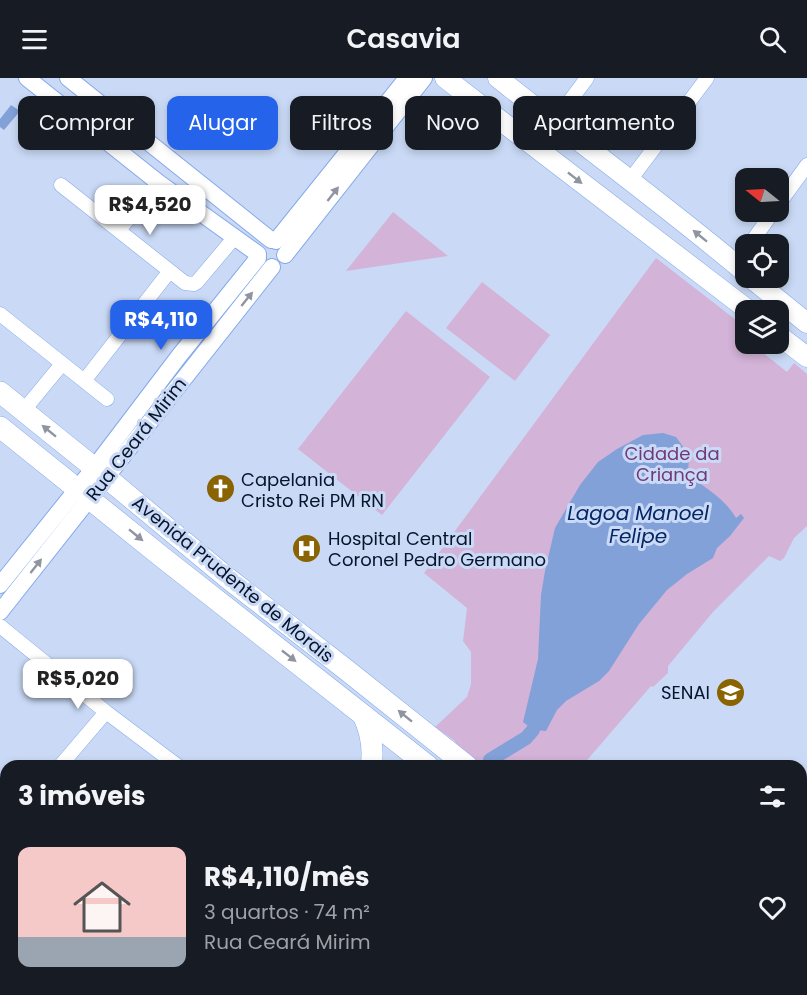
<!DOCTYPE html>
<html lang="pt">
<meta charset="utf-8">
<style>
body{margin:0;font-family:Poppins,sans-serif;background:#20242c;color:#f1f3f6;height:100vh;display:flex;flex-direction:column;font-size:22px;white-space:nowrap}
*{box-sizing:border-box;margin:0}
p{font-size:20px;color:#9ea1a6}
.icon{flex:none;width:33px;height:33px;fill:none;stroke:currentColor;stroke-width:2;stroke-linecap:round;stroke-linejoin:round}
.map{position:relative;flex:1;overflow:hidden}
.details{position:absolute;left:0px;top:682px;width:807px;height:236px;display:flex;flex-direction:column;background:#171b24;border-radius:18px 18px 0 0;box-shadow:0 3px 9px #0003}
.details>*{flex:none}
.hud{position:absolute;left:18px;top:18px;width:771px;height:54px;display:flex;gap:12px}
.needle{width:39px;rotate:288deg}
.tools{position:absolute;left:735px;top:90px;display:grid;gap:12px}
.tools a{display:grid;place-items:center;width:54px;height:54px;border-radius:12px;background:#171b24;box-shadow:0 3px 9px #0003;font-size:30px}
.price{position:absolute;translate:-50% -51px;padding:0 14px;border-radius:12px;background:#fff;color:#222;font-size:20px;line-height:39px;filter:drop-shadow(0 2px 3px #0008)}
.price::after{content:'';position:absolute;left:50%;top:36px;width:18px;height:14px;margin-left:-9px;background:inherit;clip-path:polygon(0 0,100% 0,50% 100%)}
.price.active{background:#2563eb;color:#fff}
ul{padding:0;list-style:none}
li{display:flex;align-items:center;gap:18px;height:150px;padding:0 18px}
li+li{border-top:2px solid #363941}
li span{display:grid;place-items:center;flex:none;width:168px;height:120px;border-radius:12px;color:#555}
li>.icon{margin-inline-start:auto}
span .icon{width:72px;height:72px;fill:#fffc;stroke-width:1}
li b{font-size:26px}
h2{display:flex;justify-content:space-between;align-items:center;height:72px;padding:0 18px;font-size:26px}
.chip{padding:0 21px;border-radius:12px;background:#171b24;box-shadow:0 3px 9px #0003;font-size:21px;line-height:54px}
.chip.active{background:#2563eb;color:#fff}
header{display:flex;justify-content:space-between;align-items:center;height:78px;padding:0 18px;background:#171b24;font-size:27px;font-weight:600}
.map>svg:first-child{display:block}
.green{fill:#d3b3d8}
.water{fill:#82a1d8}
.lines{fill:none;stroke-linecap:round;stroke-linejoin:round}
.canal{stroke:#82a1d8;stroke-width:14}
.minor-casing{stroke:#83a9ec;stroke-width:15}
.tertiary-casing{stroke:#83a9ec;stroke-width:18}
.secondary-casing{stroke:#83a9ec;stroke-width:21}
.primary-casing{stroke:#83a9ec;stroke-width:22}
.minor{stroke:#fff;stroke-width:14}
.tertiary{stroke:#fff;stroke-width:16}
.secondary{stroke:#fff;stroke-width:20}
.primary{stroke:#fff;stroke-width:21}
.oneway{fill:#8f95a0}
.labels{text-anchor:middle;dominant-baseline:central;stroke-width:6;stroke-linejoin:round;paint-order:stroke}
.street-label{font-size:18px;fill:#06142c;stroke:#cadaf6}
.park-label{font-size:18px;fill:#703a7a;stroke:#cadaf6}
.poi-label{font-size:18px;fill:#06142c;stroke:#cadaf6;text-anchor:start}
.water-label{font-size:20px;font-style:italic;fill:#052766;stroke:#cadaf6}
</style>
<header><svg class="icon" aria-label="menu" viewBox="0 0 24 24"><path d="M4 6h16M4 12h16M4 18h16"/></svg>Casavia<svg class="icon" aria-label="search" viewBox="0 0 24 24"><circle cx="10" cy="10" r="6"/><path d="M15 15l6 6"/></svg></header>
<div class="map">
<svg width="807" height="917" viewBox="0 0 807 917">
<rect width="100%" height="100%" fill="#cadaf6"/>
<g class="green">
<polygon points="393,134 448,178 346,193"/>
<polygon points="656,180 745,249 746,266 752,266 787,294 794,285 807,296 807,448 794,460 784,480 780,483 769,478 713,534 668,588 668,595 653,609 651,608 582,688 480,688 456,667 455,663 435,649 467,619 471,606 471,574 463,563 467,530 424,495"/>
<polygon points="482,204 550,257 515,303 446,250"/>
<polygon points="406,233 490,299 382,437 298,371"/>
<polygon points="175,912 223,912 233,917 166,917"/>
</g>
<g class="water">
<polygon points="11,27 20,33 4,52 0,49 0,41"/>
<path d="M663,355L676,359L689,377L688,397C706,410 725,421 736,440L741,436L744,440L730,458L717,470L713,480L687,496L667,512L639,546L609,593L599,603L566,623L557,632L546,653L533,652L523,644L538,581L541,517L545,493L555,450L580,407L598,384L617,371L643,357Z"/>
</g>
<g class="lines">
<g class="canal">
<polyline points="490,682 526,660 533,652"/>
<polyline points="88,917 96,912"/>
</g>
<defs>
<g id="minor">
<polyline points="554,44 587,0"/>
<polyline points="630,102 707,0"/>
<polyline points="61,107 185,205 194,206 197,204 234,160"/>
<polyline points="778,127 807,87"/>
<polyline points="119,152 159,105"/>
<polyline points="750,166 773,134"/>
<polyline points="0,236 107,321"/>
<polyline points="84,303 169,194"/>
<polyline points="24,332 62,286"/>
<polyline points="0,548 106,634 178,688"/>
<polyline points="60,688 106,634"/>
<polyline points="0,759 6,752"/>
</g>
<g id="tertiary">
<polyline points="27,0 159,105 258,176"/>
<polyline points="68,0 271,162"/>
<polyline points="276,163 407,0"/>
<polyline points="285,177 424,0"/>
<polyline points="0,507 94,390 179,278 258,180"/>
<polyline points="0,534 272,189"/>
<polyline points="801,882 807,875"/>
<polyline points="774,917 777,912"/>
</g>
<g id="secondary">
<polyline points="445,0 748,232"/>
<path d="M498,0C580,65 665,127 746,195"/>
<polyline points="751,200 807,245"/>
<polyline points="778,257 807,279"/>
<polyline points="28,917 37,912"/>
<polyline points="132,917 141,912"/>
</g>
<g id="primary">
<polyline points="0,314 107,400 230,502 344,590 467,688"/>
<polyline points="0,349 162,479 428,688"/>
<path d="M363,637C371,654 374,670 371,688"/>
<polyline points="709,912 715,917"/>
<polyline points="749,912 755,917"/>
</g>
</defs>
<use href="#minor" class="minor-casing"/>
<use href="#tertiary" class="tertiary-casing"/>
<use href="#secondary" class="secondary-casing"/>
<use href="#primary" class="primary-casing"/>
<use href="#minor" class="minor"/>
<use href="#tertiary" class="tertiary"/>
<use href="#secondary" class="secondary"/>
<use href="#primary" class="primary"/>
</g>
<defs><path id="oneway-solid" d="M-6-.8H1V-3.2L6.5 0L1 3.2V.8H-6Z" transform="scale(1.5)"/></defs>
<g class="oneway">
<use href="#oneway-solid" transform="translate(575 100) rotate(38)"/>
<use href="#oneway-solid" transform="translate(333 116) rotate(-52)"/>
<use href="#oneway-solid" transform="translate(700 158) rotate(-141)"/>
<use href="#oneway-solid" transform="translate(247 221) rotate(-51)"/>
<use href="#oneway-solid" transform="translate(49 353) rotate(-141)"/>
<use href="#oneway-solid" transform="translate(136 457) rotate(39)"/>
<use href="#oneway-solid" transform="translate(36 488) rotate(-52)"/>
<use href="#oneway-solid" transform="translate(289 578) rotate(38)"/>
<use href="#oneway-solid" transform="translate(405 638) rotate(-141)"/>
</g>
<defs>
<symbol id="church-disc" viewBox="-11 -11 22 22"><circle r="9.5" fill="#8a6302" stroke="#cadaf6"/><path d="M-1.2-6h2.4v3.5h3.3v2.4h-3.3V6h-2.4V-.1h-3.3v-2.4h3.3Z" fill="#fff"/></symbol>
<symbol id="hospital-disc" viewBox="-11 -11 22 22"><circle r="9.5" fill="#8a6302" stroke="#cadaf6"/><path d="M-5-5h3v3.5h4V-5h3V5h-3V1.5h-4V5h-3Z" fill="#fff"/></symbol>
<symbol id="school-disc" viewBox="-11 -11 22 22"><circle r="9.5" fill="#8a6302" stroke="#cadaf6"/><path d="M0-5L7-2L0 1L-7-2ZM-4 1L0 2.5L4 1V4Q0 6-4 4Z" fill="#fff"/></symbol>
</defs>
<g fill-rule="evenodd">
<use href="#church-disc" x="204" y="394" width="33" height="33"/>
<use href="#hospital-disc" x="290" y="454" width="33" height="33"/>
<use href="#school-disc" x="714" y="598" width="33" height="33"/>
</g>
<g class="labels">
<g class="street-label">
<text transform="translate(136 361) rotate(-52)">Rua Ceará Mirim</text>
<text transform="translate(233 501) rotate(39)">Avenida Prudente de Morais</text>
</g>
<g class="park-label">
<text x="672" y="375">Cidade da<tspan x="672" dy="21">Criança</tspan></text>
</g>
<g class="poi-label">
<text x="241" y="401">Capelania<tspan x="241" dy="21">Cristo Rei PM RN</tspan></text>
<text x="328" y="460">Hospital Central<tspan x="328" dy="21">Coronel Pedro Germano</tspan></text>
<text x="710" y="614" text-anchor="end">SENAI</text>
</g>
<g class="water-label">
<text x="638" y="435">Lagoa Manoel<tspan x="638" dy="23">Felipe</tspan></text>
</g>
</g>
</svg>
<div class="tools">
<a><svg class="needle" viewBox="-14 -14 28 28"><path d="M0-13l5 13h-10z" fill="#e53935"/><path d="M0 13l5-13h-10z" fill="#9ea1a6"/></svg></a>
<a><svg class="icon" aria-label="locate" viewBox="0 0 24 24"><circle cx="12" cy="12" r="6"/><path d="M12 2v4M12 18v4M2 12h4M18 12h4"/></svg></a>
<a><svg class="icon" aria-label="layers" viewBox="0 0 24 24"><path d="M12 4l9 5-9 5-9-5zM3 14l9 5 9-5"/></svg></a>
</div>
<b class="price" style="left:150px;top:158px">R$4,520</b>
<b class="price active" style="left:161px;top:273px">R$4,110</b>
<b class="price" style="left:78px;top:632px">R$5,020</b>
<div class="hud">
<a class="chip">Comprar</a>
<a class="chip active">Alugar</a>
<a class="chip">Filtros</a>
<a class="chip">Novo</a>
<a class="chip">Apartamento</a>
</div>
<section class="details">
<h2>3 imóveis<svg class="icon" aria-label="filters" viewBox="0 0 24 24"><path d="M4 7h16M4 17h16"/><circle cx="9" cy="7" r="2"/><circle cx="15" cy="17" r="2"/></svg></h2>
<ul>
<li><span style="background:linear-gradient(#f6c9c9 75%,#9aa5b1 0)"><svg class="icon" aria-label="home" viewBox="0 0 24 24"><path d="M3 11l9-7 9 7M6 9v11h12V9"/></svg></span><div><b>R$4,110/mês</b><p>3 quartos · 74 m²</p><p>Rua Ceará Mirim</p></div><svg class="icon" aria-label="heart" viewBox="0 0 24 24"><path d="M12 20l-8-8c-3-5 5-10 8-4 3-6 11-1 8 4z"/></svg></li>
</ul>
</section>
</div>
